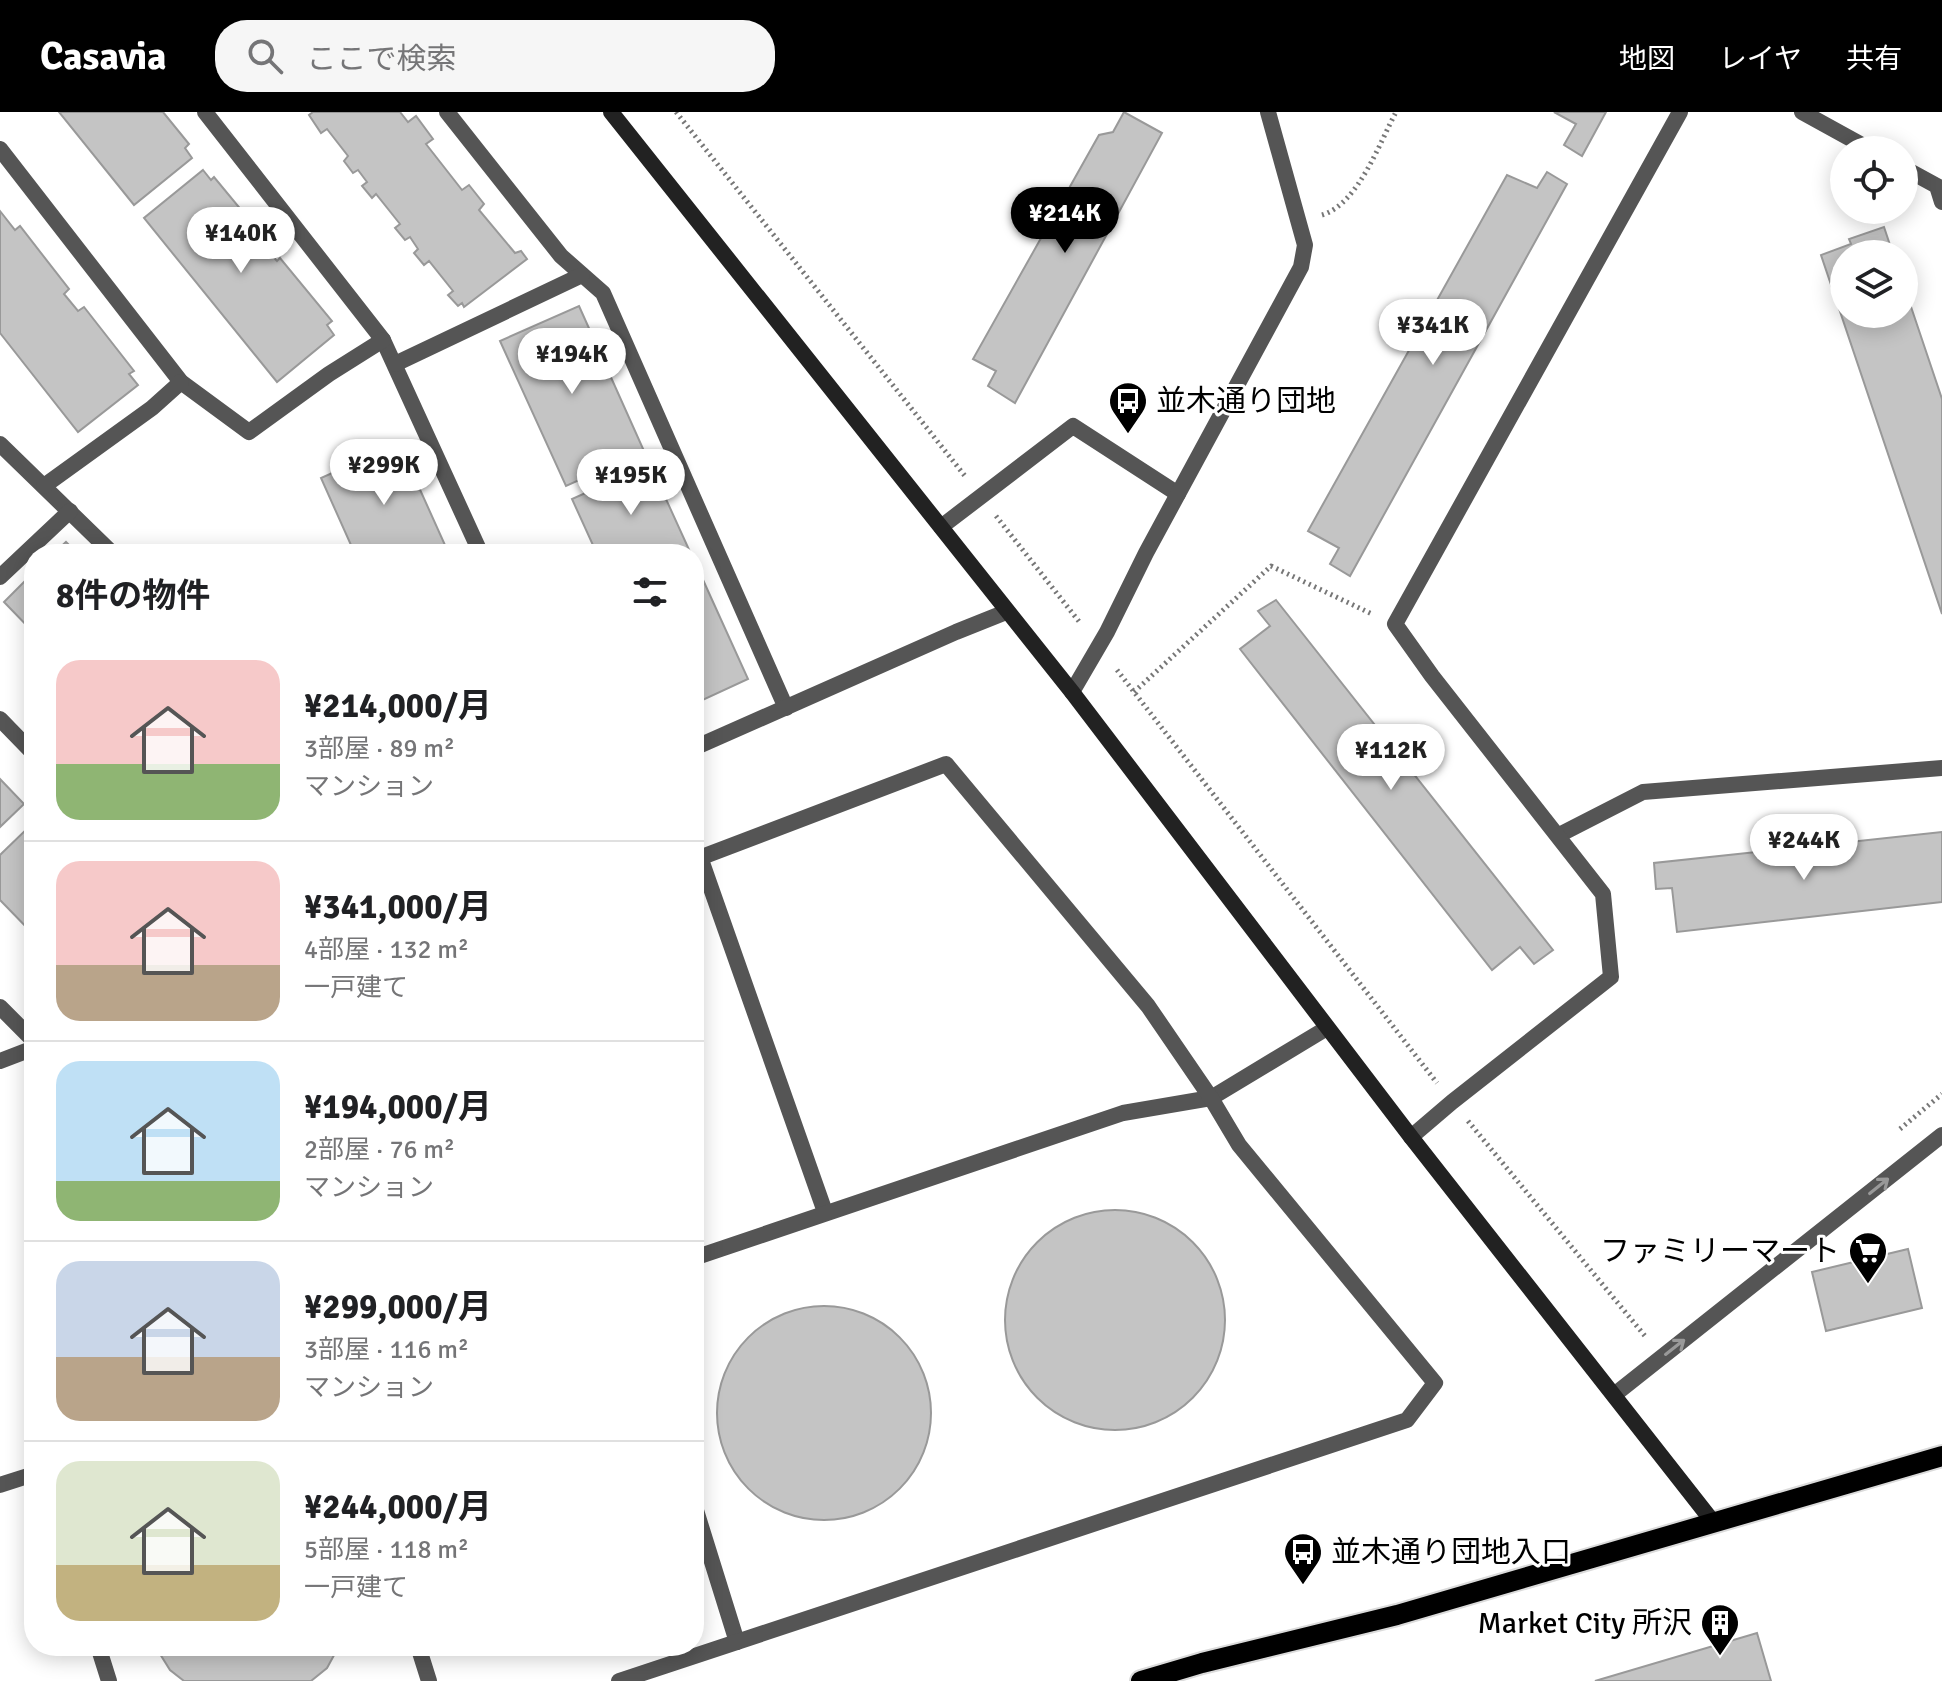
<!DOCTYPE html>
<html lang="ja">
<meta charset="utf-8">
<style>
body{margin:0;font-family:Signika,"Noto Sans JP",sans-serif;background:#f6f6f6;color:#202124;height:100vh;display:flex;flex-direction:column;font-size:30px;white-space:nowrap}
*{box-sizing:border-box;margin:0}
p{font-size:26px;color:#757577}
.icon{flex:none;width:44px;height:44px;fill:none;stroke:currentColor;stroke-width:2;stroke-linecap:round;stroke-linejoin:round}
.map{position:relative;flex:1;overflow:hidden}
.panel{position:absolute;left:24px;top:432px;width:680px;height:1112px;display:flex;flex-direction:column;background:#fff;border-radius:32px;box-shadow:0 4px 20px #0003}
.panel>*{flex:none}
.controls{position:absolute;left:1830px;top:24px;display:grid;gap:16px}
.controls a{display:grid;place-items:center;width:88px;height:88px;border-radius:50%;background:#fff;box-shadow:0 4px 20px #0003;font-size:40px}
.price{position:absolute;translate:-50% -68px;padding:0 18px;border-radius:28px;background:#fff;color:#222;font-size:26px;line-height:52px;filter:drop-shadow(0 2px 4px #0008)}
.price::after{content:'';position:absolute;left:50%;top:48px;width:24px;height:18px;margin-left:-12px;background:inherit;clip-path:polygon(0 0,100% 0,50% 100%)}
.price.on{background:#000;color:#fff}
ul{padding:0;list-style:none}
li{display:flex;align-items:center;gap:24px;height:200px;padding:0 32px}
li+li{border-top:2px solid #e0e0e0}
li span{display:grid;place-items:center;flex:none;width:224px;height:160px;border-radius:24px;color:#555}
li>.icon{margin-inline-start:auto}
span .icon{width:96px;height:96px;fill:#fffc;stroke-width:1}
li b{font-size:34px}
h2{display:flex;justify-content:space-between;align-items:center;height:96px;padding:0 32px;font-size:34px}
header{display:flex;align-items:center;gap:48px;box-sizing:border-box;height:112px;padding:0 40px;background:#000;color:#fff}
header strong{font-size:38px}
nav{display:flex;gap:44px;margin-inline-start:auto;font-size:28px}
.search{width:560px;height:72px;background:#f6f6f6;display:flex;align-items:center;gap:20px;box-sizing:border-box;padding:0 28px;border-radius:32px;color:#757577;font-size:30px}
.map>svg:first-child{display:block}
.building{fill:#c4c4c4;stroke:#999;stroke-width:2}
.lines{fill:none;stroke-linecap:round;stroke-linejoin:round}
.primary-casing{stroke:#dbdbdb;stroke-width:24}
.path{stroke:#777;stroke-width:5;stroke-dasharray:2 4;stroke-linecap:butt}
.lane{stroke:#555;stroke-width:16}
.street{stroke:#555;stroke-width:16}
.secondary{stroke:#222;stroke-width:16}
.primary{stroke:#000;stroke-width:20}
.oneway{stroke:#999}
.labels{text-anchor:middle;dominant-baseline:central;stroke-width:6;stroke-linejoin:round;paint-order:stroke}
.poi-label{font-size:30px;fill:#000;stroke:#fff;text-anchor:start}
</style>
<header>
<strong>Casavia</strong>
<div class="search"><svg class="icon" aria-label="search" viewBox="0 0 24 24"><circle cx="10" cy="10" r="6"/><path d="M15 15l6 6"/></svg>ここで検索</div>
<nav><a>地図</a><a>レイヤ</a><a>共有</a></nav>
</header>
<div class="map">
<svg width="1942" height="1569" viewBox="0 0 1942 1569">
<rect width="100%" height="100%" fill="#fff"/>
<g class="building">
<polygon points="59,0 163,0 189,32 185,36 192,46 134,93"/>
<polygon points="313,0 400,0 408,10 416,4 433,27 426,32 462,78 469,73 484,92 479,98 515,141 521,139 527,147 464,195 462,191 458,194 448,183 453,179 429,149 424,153 414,141 418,137 410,125 405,128 395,116 400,112 376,82 372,86 362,74 367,70 358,58 353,61 344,49 348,44 327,17 321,21 309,3"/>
<polygon points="1124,0 1162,21 1015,291 988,274 996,259 973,247 1099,23 1113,20"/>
<polygon points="1554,0 1606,0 1582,44 1564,33 1576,12"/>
<polygon points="203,58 211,68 214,65 266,128 262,132 277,149 280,146 332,209 327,213 334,223 277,270 144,106"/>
<polygon points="1547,60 1567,72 1350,464 1330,452 1339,436 1308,419 1507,63 1537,76"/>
<polygon points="0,99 15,118 20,114 69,177 64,182 78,199 84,195 134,259 129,262 138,273 78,320 0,221"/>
<polygon points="1884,115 1893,142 1844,142 1844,202 1904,202 1904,174 1942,287 1942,502 1821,143 1851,132 1849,127"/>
<polygon points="579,194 644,339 566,374 500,229"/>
<polygon points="399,331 449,442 355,442 321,366"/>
<polygon points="650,352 691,442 597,442 572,387"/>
<polygon points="66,430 78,442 53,442"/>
<polygon points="694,448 748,567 694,592"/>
<polygon points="34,460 34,521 4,490"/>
<polygon points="1276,488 1553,838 1534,852 1520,835 1492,858 1240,537 1270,514 1258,499"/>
<polygon points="0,667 24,692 0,715"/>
<polygon points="34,710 34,823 0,788 0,743"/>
<polygon points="1942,720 1942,790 1677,820 1672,776 1656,777 1654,751"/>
<circle cx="1115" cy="1208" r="110"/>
<polygon points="1908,1137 1922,1196 1826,1219 1812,1160"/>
<circle cx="824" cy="1301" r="107"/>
<polygon points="1757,1521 1771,1569 1595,1569"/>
<polygon points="155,1534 339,1534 327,1556 311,1569 184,1569 170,1558"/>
</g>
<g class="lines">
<defs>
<polyline id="primary" points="1141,1569 1202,1551 1397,1503 1942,1344"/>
</defs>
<use href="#primary" class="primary-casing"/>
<g class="path">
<polyline points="676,0 965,364"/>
<path d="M1322,103C1358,92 1379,32 1396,0"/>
<polyline points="996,404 1081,512"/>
<polyline points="1117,558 1437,971"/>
<polyline points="1134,580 1271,454 1372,502"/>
<polyline points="1468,1009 1645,1224"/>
<polyline points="1900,1017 1942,982"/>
</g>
<g class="lane">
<polyline points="205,0 383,228 481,442"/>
<polyline points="447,0 561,144 603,181 786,596"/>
<polyline points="1802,0 1871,38"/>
<polyline points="0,37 181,270 249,320 329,262 383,228"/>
<polyline points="1904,56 1937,74 1942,90"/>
<polyline points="395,252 582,163"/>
<polyline points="0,332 113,442"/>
<polyline points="44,374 152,296 181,270"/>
<polyline points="941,415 1073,314 1178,382"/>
<polyline points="0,465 70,399"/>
<polyline points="1072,580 1107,520 1146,441 1301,155 1305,133 1268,0"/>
<polyline points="0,607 34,642"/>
<polyline points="694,636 956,520 1006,500"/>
<polyline points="1559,723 1643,680 1942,656"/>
<polyline points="700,745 825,1100"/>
<polyline points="0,895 34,929"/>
<polyline points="0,949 34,936"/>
<polyline points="1411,1025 1452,990 1611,865 1603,782 1432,564 1395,512 1680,0"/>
<polyline points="694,1146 1123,1001 1211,986 1327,916"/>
<polyline points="0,1373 34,1362"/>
<polyline points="694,1392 737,1530"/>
<polyline points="98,1534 109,1569"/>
<polyline points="418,1534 429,1569"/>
<polyline points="619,1569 1407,1308 1435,1271 1239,1033 1211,986 1148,894 946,652 694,748"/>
</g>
<polyline class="street" points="1614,1283 1942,1023"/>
<polyline class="secondary" points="611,0 1072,580 1411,1025 1713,1410"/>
<use href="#primary" class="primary"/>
</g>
<defs><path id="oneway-shaft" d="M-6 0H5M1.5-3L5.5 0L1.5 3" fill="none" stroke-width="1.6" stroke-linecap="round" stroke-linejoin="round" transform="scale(2)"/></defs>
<g class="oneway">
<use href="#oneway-shaft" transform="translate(1879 1074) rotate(-39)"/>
<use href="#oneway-shaft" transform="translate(1675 1235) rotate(-38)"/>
</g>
<defs>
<symbol id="bus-pin" viewBox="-11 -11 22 30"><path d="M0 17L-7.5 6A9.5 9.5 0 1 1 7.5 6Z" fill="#000" stroke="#fff"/><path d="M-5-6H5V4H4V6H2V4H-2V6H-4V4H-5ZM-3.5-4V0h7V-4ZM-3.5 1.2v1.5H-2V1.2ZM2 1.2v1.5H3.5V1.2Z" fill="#fff"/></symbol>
<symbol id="supermarket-pin" viewBox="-11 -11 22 30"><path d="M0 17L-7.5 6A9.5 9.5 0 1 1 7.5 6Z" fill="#000" stroke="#fff"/><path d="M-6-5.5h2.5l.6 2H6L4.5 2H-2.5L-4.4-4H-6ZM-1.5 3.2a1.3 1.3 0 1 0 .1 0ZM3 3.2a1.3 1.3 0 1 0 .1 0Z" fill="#fff"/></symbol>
<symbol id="building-pin" viewBox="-11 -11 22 30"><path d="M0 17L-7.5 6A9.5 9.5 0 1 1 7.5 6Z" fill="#000" stroke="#fff"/><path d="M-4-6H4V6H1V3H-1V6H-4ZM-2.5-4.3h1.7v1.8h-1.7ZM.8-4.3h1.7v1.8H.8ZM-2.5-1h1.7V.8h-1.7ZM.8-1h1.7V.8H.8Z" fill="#fff"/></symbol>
</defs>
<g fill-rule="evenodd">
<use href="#bus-pin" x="1106" y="267" width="44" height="60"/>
<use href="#supermarket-pin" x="1846" y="1117" width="44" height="60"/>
<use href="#bus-pin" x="1281" y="1418" width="44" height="60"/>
<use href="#building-pin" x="1698" y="1489" width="44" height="60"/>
</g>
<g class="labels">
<g class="poi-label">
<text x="1156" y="289">並木通り団地</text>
<text x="1840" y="1139" text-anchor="end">ファミリーマート</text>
<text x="1331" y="1440">並木通り団地入口</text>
<text x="1692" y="1511" text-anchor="end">Market City 所沢</text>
</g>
</g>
</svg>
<div class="controls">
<a><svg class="icon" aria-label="locate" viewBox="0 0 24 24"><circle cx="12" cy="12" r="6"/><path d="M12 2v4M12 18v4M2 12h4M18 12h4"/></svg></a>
<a><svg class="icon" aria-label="layers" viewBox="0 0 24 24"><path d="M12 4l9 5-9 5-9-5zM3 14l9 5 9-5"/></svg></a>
</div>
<b class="price on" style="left:1065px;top:143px">¥214K</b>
<b class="price" style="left:241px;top:163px">¥140K</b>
<b class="price" style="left:1433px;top:255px">¥341K</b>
<b class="price" style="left:572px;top:284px">¥194K</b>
<b class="price" style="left:384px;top:395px">¥299K</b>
<b class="price" style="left:631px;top:405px">¥195K</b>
<b class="price" style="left:1391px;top:680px">¥112K</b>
<b class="price" style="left:1804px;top:770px">¥244K</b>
<section class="panel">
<h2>8件の物件<svg class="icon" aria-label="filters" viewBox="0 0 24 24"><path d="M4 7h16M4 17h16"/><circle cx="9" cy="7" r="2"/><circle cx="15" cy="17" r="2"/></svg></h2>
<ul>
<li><span style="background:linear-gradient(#f6c9c9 65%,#8fb573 0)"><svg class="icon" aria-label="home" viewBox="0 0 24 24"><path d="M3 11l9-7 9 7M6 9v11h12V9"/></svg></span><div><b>¥214,000/月</b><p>3部屋 · 89 m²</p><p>マンション</p></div></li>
<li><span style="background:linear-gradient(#f6c9c9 65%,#b9a48a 0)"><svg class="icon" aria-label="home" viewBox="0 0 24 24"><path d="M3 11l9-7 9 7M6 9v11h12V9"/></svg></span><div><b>¥341,000/月</b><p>4部屋 · 132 m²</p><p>一戸建て</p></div></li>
<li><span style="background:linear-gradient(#bfe0f5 75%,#8fb573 0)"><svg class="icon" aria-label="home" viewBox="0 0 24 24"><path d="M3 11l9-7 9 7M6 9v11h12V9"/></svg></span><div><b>¥194,000/月</b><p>2部屋 · 76 m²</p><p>マンション</p></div></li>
<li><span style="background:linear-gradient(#c9d6e8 60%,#b9a48a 0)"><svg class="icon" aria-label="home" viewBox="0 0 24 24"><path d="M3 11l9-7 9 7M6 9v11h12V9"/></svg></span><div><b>¥299,000/月</b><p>3部屋 · 116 m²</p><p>マンション</p></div></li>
<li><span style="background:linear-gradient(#dfe7d0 65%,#c2b280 0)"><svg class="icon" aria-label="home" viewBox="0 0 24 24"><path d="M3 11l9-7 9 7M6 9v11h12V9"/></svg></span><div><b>¥244,000/月</b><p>5部屋 · 118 m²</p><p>一戸建て</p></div></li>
</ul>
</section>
</div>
